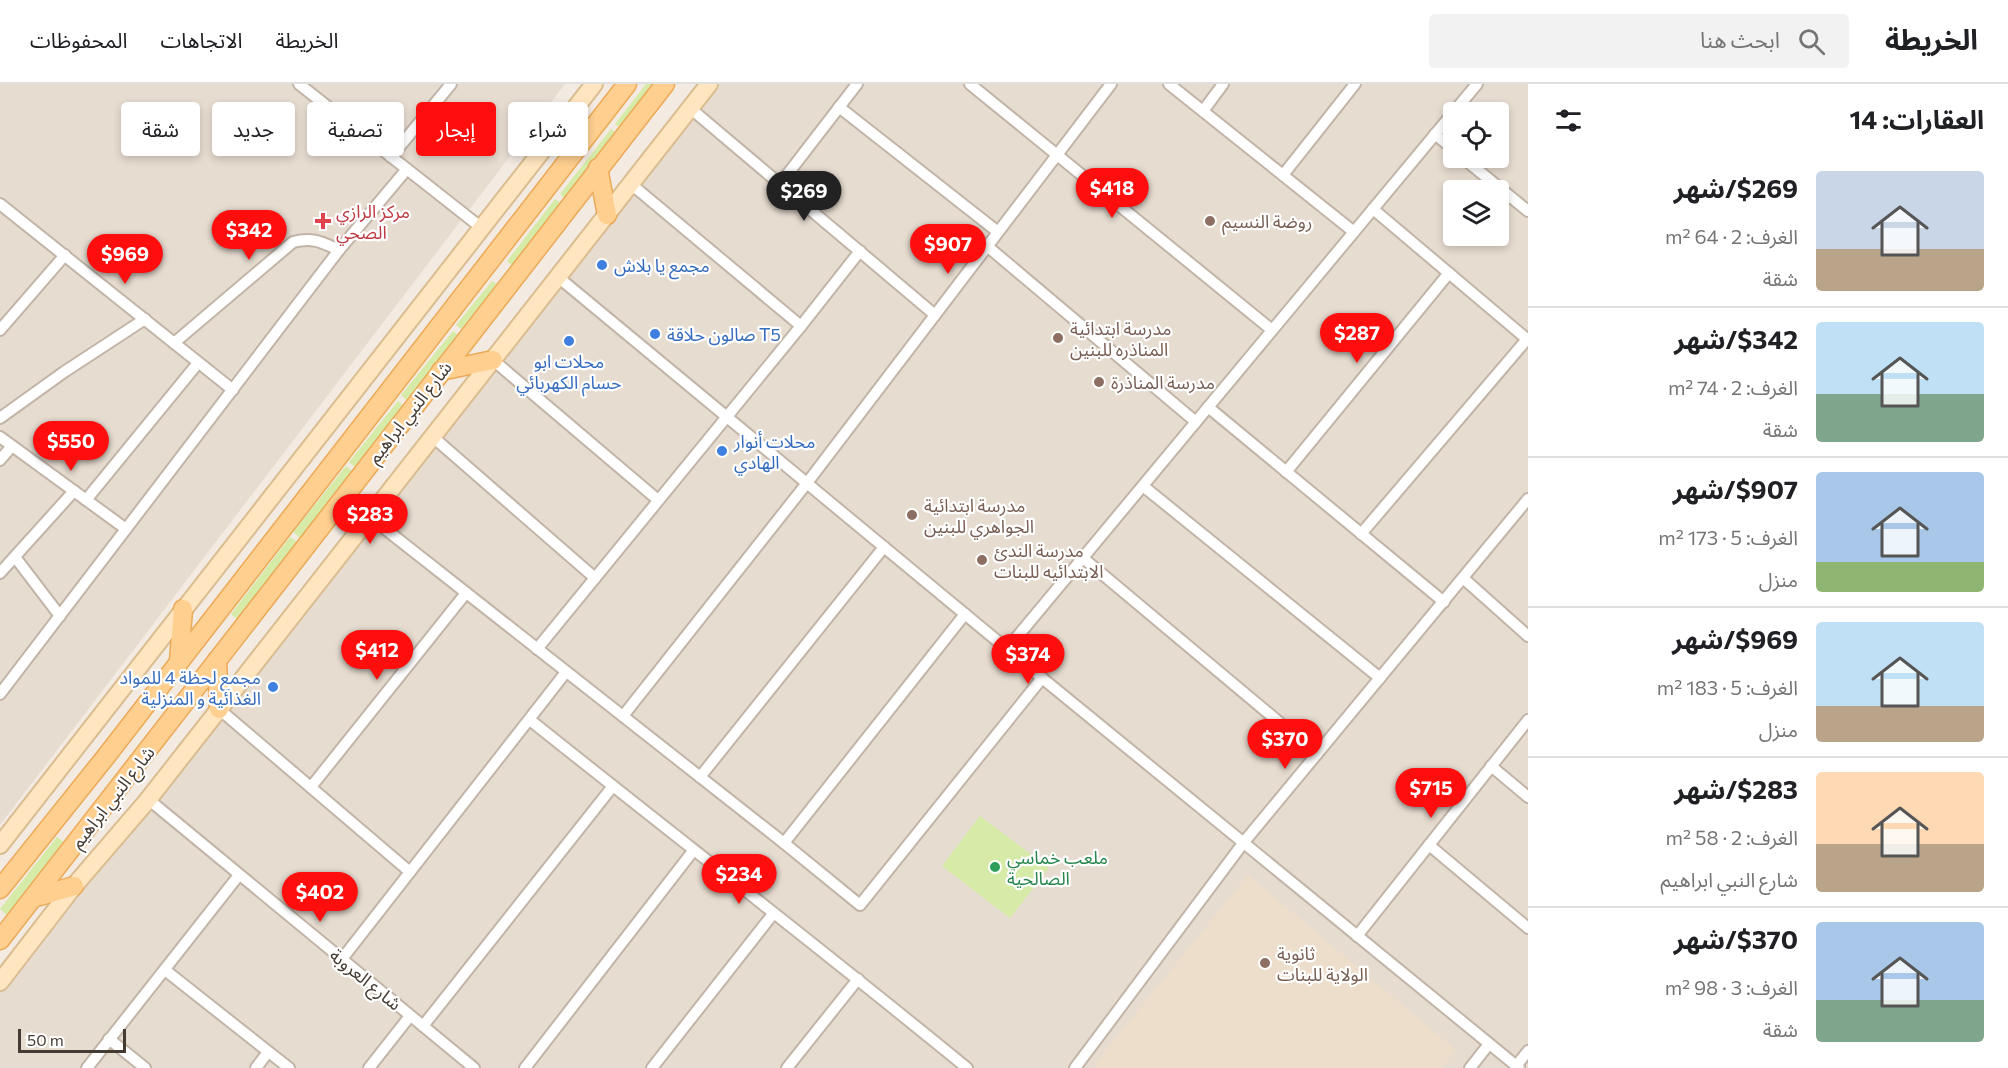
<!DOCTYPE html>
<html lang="ar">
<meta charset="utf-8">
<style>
body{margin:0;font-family:Commissioner,"Noto Sans Arabic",sans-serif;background:#f2f2f2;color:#202124;direction:rtl;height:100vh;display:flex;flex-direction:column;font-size:22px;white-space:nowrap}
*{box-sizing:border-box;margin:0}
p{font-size:20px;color:#757577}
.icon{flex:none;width:33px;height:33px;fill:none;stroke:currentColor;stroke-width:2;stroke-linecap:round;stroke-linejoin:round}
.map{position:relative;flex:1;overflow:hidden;direction:ltr}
.panel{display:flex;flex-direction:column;background:#fff;width:480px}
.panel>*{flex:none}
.hud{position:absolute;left:18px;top:18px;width:570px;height:54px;direction:rtl;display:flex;gap:12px}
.buttons{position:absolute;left:1443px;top:18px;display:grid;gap:12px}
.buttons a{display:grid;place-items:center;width:66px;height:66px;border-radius:6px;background:#fff;box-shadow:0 3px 9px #0003;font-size:30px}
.scale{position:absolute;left:18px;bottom:15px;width:108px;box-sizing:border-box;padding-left:6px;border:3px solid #453b32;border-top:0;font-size:16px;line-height:21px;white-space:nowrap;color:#453b32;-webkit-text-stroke:4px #fff;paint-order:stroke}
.price{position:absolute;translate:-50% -51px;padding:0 14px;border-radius:21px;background:#ff0e0d;color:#fff;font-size:20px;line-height:39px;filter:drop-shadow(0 2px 3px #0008)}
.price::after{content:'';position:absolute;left:50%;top:36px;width:18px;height:14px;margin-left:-9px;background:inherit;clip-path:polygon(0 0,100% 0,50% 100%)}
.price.active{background:#222;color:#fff}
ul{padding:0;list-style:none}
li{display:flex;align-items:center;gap:18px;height:150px;padding:0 24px}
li+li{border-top:2px solid #e0e0e0}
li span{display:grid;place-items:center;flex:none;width:168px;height:120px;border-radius:6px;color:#555}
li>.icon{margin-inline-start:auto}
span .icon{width:72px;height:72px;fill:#fffc;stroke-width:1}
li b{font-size:26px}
h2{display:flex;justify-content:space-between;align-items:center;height:72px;padding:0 24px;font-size:26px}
.pill{padding:0 21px;border-radius:6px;background:#fff;box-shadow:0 3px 9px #0003;font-size:21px;line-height:54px}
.pill.active{background:#ff0e0d;color:#fff}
header{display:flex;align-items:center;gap:36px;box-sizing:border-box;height:84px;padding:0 30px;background:#fff;border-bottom:2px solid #e0e0e0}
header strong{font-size:28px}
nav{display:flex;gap:33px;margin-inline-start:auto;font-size:21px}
.search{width:420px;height:54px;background:#f2f2f2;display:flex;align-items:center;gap:15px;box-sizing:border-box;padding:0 21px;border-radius:6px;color:#757577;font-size:22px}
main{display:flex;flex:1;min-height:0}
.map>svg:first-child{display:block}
.residential{fill:#e7dcd0;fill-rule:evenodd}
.education{fill:#eddecb}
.green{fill:#d6eba7}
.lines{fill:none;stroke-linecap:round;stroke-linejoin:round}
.street-casing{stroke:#c2b4a7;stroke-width:14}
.secondary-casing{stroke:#dabc90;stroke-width:20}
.primary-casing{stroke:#eca957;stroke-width:21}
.street{stroke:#fff;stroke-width:10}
.secondary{stroke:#ffe6c0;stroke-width:16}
.primary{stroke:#ffcf8f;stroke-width:18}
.health-dot{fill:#e0444e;stroke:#fff;stroke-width:2}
.education-dot{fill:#8d6e63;stroke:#fff;stroke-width:2}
.shop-dot{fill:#3f7fe0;stroke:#fff;stroke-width:2}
.leisure-dot{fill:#2e9e5b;stroke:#fff;stroke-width:2}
.labels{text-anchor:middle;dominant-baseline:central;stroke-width:4.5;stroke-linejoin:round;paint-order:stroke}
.health-label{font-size:18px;fill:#be3a42;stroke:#fff;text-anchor:start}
.education-label{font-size:18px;fill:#785e54;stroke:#fff;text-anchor:start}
.shop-label{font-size:18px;fill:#366cbe;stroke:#fff;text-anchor:start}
.street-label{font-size:18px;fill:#453b32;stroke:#fff}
.leisure-label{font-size:18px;fill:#27864d;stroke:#fff;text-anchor:start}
</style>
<header>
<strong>الخريطة</strong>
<div class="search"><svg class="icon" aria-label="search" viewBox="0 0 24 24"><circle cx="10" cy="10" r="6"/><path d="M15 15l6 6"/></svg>ابحث هنا</div>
<nav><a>الخريطة</a><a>الاتجاهات</a><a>المحفوظات</a></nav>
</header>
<main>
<section class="panel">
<h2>العقارات: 14<svg class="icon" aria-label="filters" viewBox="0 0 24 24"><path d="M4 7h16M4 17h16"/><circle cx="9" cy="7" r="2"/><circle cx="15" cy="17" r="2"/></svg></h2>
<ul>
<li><span style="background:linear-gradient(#c9d6e8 65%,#b9a48a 0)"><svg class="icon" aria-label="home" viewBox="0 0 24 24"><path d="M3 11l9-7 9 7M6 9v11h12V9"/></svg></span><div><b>$269/شهر</b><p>الغرف: 2 · 64 m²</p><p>شقة</p></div></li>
<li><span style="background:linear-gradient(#bfe0f5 60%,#7fa58c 0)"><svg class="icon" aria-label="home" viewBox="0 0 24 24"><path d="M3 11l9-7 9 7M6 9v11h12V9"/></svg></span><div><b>$342/شهر</b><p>الغرف: 2 · 74 m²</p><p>شقة</p></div></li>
<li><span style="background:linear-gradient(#a9c7e8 75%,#8fb573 0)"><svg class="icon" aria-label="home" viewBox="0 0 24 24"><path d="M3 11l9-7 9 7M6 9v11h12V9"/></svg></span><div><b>$907/شهر</b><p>الغرف: 5 · 173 m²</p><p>منزل</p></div></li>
<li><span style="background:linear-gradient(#bfe0f5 70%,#b9a48a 0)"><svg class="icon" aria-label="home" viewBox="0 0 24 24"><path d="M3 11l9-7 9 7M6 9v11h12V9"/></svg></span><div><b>$969/شهر</b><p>الغرف: 5 · 183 m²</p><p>منزل</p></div></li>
<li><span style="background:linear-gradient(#ffd9b3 60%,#b9a48a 0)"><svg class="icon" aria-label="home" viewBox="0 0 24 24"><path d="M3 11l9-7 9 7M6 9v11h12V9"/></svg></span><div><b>$283/شهر</b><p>الغرف: 2 · 58 m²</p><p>شارع النبي ابراهيم</p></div></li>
<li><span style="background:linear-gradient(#a9c7e8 65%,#7fa58c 0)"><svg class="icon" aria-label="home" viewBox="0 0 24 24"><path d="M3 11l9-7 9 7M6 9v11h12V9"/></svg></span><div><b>$370/شهر</b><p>الغرف: 3 · 98 m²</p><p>شقة</p></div></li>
</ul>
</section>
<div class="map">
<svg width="1528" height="984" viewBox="0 0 1528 984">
<rect width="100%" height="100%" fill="#f3ebe2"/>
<g class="residential">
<polygon points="0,0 565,0 0,741"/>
<path d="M709,0H1528V984H0V896ZM1454,28H1498V74H1454ZM1454,106H1498V152H1454Z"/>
</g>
<polygon class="education" points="1248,791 1456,966 1442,984 1097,984 1094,981"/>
<g class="green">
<polygon points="646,0 658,0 623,46 615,40"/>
<polygon points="611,45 619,51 567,117 560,110"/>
<polygon points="555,115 564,121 515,184 507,177"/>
<polygon points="492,197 501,203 465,248 456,241"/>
<polygon points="453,247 461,253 410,319 401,311"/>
<polygon points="398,317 406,324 358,386 349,378"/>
<polygon points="346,382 355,389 302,456 293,448"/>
<polygon points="290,453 299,459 239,537 231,530"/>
<polygon points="980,732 1049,784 1010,834 942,782"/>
<polygon points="57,753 69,762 11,835 0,825"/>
</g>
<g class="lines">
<defs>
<g id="street">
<polyline points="299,0 483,145"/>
<polyline points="970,0 1272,246"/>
<polyline points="1169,0 1354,148"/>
<polyline points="839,23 998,148"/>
<polyline points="690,24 935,231"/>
<polyline points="1203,27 1223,0"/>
<polyline points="1435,50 1454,66"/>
<polyline points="391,73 451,0"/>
<polyline points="1463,74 1528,127"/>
<polyline points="1283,91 1355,0"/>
<polyline points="631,100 801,242"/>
<polyline points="780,100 857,0"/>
<polyline points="0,120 233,306"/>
<polyline points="1373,125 1528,256"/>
<polyline points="987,162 1196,338"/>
<polyline points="558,193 1042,594 1519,984"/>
<polyline points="0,246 65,171"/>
<path d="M174,259L293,158C313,153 321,158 339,166"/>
<polyline points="493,276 658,416"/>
<polyline points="1208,323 1444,518"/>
<polyline points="0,334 64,288 145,235"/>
<polyline points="0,353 126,445"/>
<polyline points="433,353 595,494"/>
<polyline points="0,376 12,362"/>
<polyline points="1286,388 1449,189"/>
<polyline points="1143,402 1380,594"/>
<polyline points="86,416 198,279"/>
<polyline points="370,433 784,759 860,821 1042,594"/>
<polyline points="1361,450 1528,254"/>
<polyline points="15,473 60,532"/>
<polyline points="1083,474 1317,670"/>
<polyline points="0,489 74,407"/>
<polyline points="1463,494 1528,552"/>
<polyline points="537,565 801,242 860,167"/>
<polyline points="1007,565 1477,0"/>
<polyline points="0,610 339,166 407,85"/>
<polyline points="219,625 410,788"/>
<polyline points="623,632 807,399 1111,0"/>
<path d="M530,636C675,752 823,866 967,984"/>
<polyline points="1491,682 1528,713"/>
<polyline points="700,693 884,463"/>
<polyline points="311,703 466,509"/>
<polyline points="148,715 474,984"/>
<polyline points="784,759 965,530"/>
<polyline points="1429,761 1528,844"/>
<polyline points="1357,852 1528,636"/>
<polyline points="342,875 566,588"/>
<polyline points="165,886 289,984"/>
<polyline points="423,942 613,702"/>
<polyline points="109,955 145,984"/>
<polyline points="1516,982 1528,967"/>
<polyline points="87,984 239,791"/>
<polyline points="256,984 268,968"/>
<polyline points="369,984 410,932"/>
<polyline points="525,984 693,767"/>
<polyline points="652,984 773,830"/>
<polyline points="787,984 858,895"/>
<polyline points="1075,984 1244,758 1528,415"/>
<polyline points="1470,984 1489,960"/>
</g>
<g id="secondary">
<polyline points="0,761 594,0"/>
<polyline points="0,898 74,802 147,717 709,0"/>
</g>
<g id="primary">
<polyline points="598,84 607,131"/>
<polyline points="441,287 493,276"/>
<polyline points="217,576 219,625"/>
<polyline points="179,578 183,525"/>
<polyline points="0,805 104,675 627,0"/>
<polyline points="33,814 74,802"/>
<polyline points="0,856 665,0"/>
</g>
</defs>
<use href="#street" class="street-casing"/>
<use href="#secondary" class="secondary-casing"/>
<use href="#primary" class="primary-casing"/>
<use href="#street" class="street"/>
<use href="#secondary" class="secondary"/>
<use href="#primary" class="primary"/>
</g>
<path class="health-dot" d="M320 128h6v6h6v6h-6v6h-6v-6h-6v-6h6z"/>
<g class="education-dot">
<circle cx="1210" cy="137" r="6"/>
<circle cx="1058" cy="254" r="6"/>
<circle cx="1099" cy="298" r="6"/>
<circle cx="912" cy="431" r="6"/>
<circle cx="982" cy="476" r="6"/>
<circle cx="1265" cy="879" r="6"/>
</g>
<g class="shop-dot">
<circle cx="602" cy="181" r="6"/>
<circle cx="655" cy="250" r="6"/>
<circle cx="569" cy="257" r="6"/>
<circle cx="722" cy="367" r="6"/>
<circle cx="273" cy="603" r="6"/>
</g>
<circle class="leisure-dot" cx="995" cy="783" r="6"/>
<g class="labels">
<g class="health-label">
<text x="336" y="127">مركز الرازي<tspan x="336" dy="21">الصحي</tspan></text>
</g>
<g class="education-label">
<text x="1222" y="137">روضة النسيم</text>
<text x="1070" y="244">مدرسة ابتدائية<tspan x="1070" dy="21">المناذره للبنين</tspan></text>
<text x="1111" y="298">مدرسة المناذرة</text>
<text x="924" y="421">مدرسة ابتدائية<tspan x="924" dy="21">الجواهري للبنين</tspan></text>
<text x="994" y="466">مدرسة الندئ<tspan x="994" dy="21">الابتدائيه للبنات</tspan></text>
<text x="1277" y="869">ثانوية<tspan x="1277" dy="21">الولاية للبنات</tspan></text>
</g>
<g class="shop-label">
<text x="614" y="181">مجمع يا بلاش</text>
<text x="667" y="250">صالون حلاقة T5</text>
<text x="569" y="277" text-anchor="middle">محلات ابو<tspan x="569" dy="21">حسام الكهربائي</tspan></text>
<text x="734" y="357">محلات أنوار<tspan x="734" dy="21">الهادي</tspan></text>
<text x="261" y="593" text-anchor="end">مجمع لحظة 4 للمواد<tspan x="261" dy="21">الغذائية و المنزلية</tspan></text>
</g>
<g class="street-label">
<text transform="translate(409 328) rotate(-52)">شارع النبي ابراهيم</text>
<text transform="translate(112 713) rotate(-52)">شارع النبي ابراهيم</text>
<text transform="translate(366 895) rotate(39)">شارع العروبة</text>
</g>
<g class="leisure-label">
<text x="1007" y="773">ملعب خماسي<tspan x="1007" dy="21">الصالحية</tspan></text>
</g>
</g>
</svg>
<div class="buttons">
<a><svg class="icon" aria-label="locate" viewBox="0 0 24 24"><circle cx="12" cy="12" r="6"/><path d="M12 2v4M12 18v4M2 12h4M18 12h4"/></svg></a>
<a><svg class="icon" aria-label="layers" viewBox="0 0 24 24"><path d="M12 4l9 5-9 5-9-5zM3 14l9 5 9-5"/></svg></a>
</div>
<div class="scale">50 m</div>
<b class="price" style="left:1112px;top:135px">$418</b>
<b class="price active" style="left:804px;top:138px">$269</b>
<b class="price" style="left:249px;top:177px">$342</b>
<b class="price" style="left:948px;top:191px">$907</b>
<b class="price" style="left:125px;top:201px">$969</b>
<b class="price" style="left:1357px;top:280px">$287</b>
<b class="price" style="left:71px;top:388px">$550</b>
<b class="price" style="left:370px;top:461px">$283</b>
<b class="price" style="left:377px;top:597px">$412</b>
<b class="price" style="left:1028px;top:601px">$374</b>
<b class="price" style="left:1285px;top:686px">$370</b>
<b class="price" style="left:1431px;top:735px">$715</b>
<b class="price" style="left:739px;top:821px">$234</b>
<b class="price" style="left:320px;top:839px">$402</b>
<div class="hud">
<a class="pill">شراء</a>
<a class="pill active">إيجار</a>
<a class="pill">تصفية</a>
<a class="pill">جديد</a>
<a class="pill">شقة</a>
</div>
</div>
</main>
